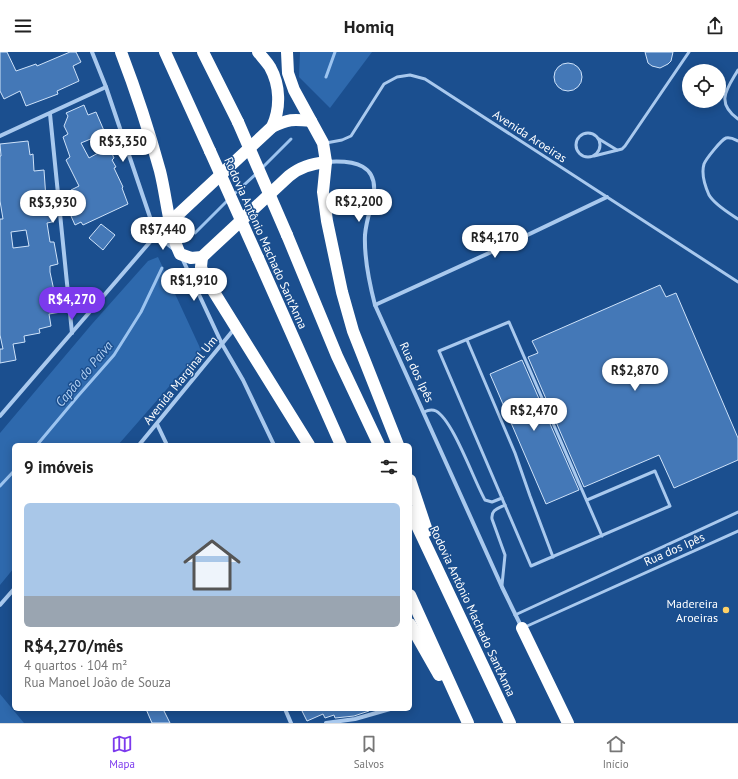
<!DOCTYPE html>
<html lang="pt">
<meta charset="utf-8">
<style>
body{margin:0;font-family:"PT Sans",sans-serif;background:#f2f2f2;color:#222;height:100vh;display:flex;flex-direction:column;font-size:15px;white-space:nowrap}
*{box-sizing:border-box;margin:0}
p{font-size:13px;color:#767676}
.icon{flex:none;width:22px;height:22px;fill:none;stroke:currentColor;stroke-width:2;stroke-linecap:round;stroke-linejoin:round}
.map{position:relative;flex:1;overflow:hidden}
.details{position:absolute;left:12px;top:391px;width:400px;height:268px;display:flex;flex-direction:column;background:#fff;border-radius:6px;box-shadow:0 2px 10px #0003}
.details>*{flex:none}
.buttons{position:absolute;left:682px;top:12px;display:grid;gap:8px}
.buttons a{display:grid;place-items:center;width:44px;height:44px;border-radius:50%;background:#fff;box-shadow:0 2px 10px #0003;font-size:20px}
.price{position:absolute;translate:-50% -34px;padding:0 9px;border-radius:14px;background:#fff;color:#222;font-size:13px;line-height:26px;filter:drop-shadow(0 1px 2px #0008)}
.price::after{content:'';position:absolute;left:50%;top:24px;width:12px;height:9px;margin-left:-6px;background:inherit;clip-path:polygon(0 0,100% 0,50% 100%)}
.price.on{background:#7c3aed;color:#fff}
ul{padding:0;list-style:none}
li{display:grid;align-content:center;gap:8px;height:212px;padding:0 12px}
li+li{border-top:1px solid #e0e0e0}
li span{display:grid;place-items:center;height:124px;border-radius:6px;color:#555}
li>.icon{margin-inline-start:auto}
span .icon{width:72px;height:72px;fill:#fffc;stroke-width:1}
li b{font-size:17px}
h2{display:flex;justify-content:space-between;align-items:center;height:48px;padding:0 12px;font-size:17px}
header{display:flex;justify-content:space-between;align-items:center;height:52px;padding:0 12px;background:#fff;font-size:18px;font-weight:700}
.tab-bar{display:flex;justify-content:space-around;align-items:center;height:56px;border-top:1px solid #e0e0e0;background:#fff;font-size:11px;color:#767676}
.tab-bar a{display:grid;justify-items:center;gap:2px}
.tab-bar .on{color:#7c3aed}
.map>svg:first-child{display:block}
.green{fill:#2e69ad}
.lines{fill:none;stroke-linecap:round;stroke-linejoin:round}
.stream{stroke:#9cc4f0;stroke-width:3}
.building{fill:#4478b7;stroke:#cfe3fa;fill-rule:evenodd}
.lane{stroke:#a9c9ee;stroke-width:3}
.street{stroke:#a9c9ee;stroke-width:4}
.highway{stroke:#fff;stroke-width:12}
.highway-bridge{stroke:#fff;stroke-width:12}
.poi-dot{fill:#ffd166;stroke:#1b4f8f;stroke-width:1.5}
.labels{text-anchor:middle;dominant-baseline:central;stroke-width:3;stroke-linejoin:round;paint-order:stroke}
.street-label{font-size:12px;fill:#fff;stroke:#1b4f8f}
.poi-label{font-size:12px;fill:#fff;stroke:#1b4f8f;text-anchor:end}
.water-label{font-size:13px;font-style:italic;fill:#b5d3f5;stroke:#1b4f8f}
</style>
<header><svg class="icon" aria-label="menu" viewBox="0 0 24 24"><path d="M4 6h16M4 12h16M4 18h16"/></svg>Homiq<svg class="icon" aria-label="share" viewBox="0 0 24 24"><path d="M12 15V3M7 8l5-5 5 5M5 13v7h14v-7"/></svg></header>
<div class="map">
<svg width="738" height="671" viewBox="0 0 738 671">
<rect width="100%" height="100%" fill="#1b4f8f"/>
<g class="green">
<polygon points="300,0 372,0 330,56 299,25"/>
<polygon points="158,205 201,298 118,393 14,393 14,516 0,533 0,381 92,272 148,209"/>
<polygon points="0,642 24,671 0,671"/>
</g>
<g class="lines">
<g class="stream">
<polyline points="326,25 335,0"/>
<polyline points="261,117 291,87"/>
<polyline points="233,143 257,121"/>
<polyline points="195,181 229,147"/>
<polyline points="37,393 78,344 114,303 141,260 162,216"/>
<polyline points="0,434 14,419"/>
</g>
</g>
<g class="building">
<polygon points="0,0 7,0 16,19 36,12 37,14 70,0 76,0 81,10 73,14 79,29 57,39 58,42 26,54 20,39 4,47 0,39"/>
<polygon points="645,0 673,0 671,9 668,12 660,16 652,14 648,11"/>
<circle cx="568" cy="25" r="14"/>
<polygon points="84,53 88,63 96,60 105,81 81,91 89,106 109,95 114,106 112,108 116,115 114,116 123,135 122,136 128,152 83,173 81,170 75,173 71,164 75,162 69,150 75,147 71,138 79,134 66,108 70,105 63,85 68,82 64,74 68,64 66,61"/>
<path d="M28,89L30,103L33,102L34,119L44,118L46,147L48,162H51L52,170L47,171L50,190H54L58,212L50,214V220L56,248L59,247L61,260L49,262L51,274L39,277L40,281L24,284L25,290L13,292L16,308L0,311V297H3L0,283V167H3L0,149V104H1L0,92ZM26,178L29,194L13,196L11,180Z"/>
<polygon points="101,172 115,183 103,198 89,186"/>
<polygon points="660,233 666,245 676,241 738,386 738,408 674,436 659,403 584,435 528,305 538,301 532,289"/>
<polygon points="522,308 579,438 546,452 490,322"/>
<polygon points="146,657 163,657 170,671 152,671"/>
<polygon points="301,657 369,657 369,659 354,664 335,666 334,663 325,666 323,662 307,669"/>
</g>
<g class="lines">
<g class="lane">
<path d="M738,18C727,37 715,50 738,67"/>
<circle cx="588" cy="93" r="12"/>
<polyline points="599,87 617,98"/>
<path d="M738,89C734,87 731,85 726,86C721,88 706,107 704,112C701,122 705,134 709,143C715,153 729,161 738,167"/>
<polyline points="326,91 342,88 351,84 384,32 397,25 410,23 425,27 738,230"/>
<polyline points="594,104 622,97 625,94 689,0"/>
<polyline points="467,288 515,401 530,444 553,505"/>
<path d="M424,360C428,358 432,357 436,359C453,368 474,429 485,448L492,450L502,446"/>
<polyline points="587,448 655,419 670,454 531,514 439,299 509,270 602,484"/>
<path d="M502,533L505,503L492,467C491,458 497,457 505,453"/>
<polyline points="515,563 738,460"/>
<polyline points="525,575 738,479"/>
</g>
<g class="street">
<polyline points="92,0 106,35 156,183 175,198"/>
<polyline points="50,62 72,281"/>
<polyline points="0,84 106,35"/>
<path d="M326,110C354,108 380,112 373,147C370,159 366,170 365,183C364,207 369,230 375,253L502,535L521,574"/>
<polyline points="182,206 222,292 243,328 274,393"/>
<polyline points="375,253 500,196 607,145"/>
<polyline points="0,364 156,183 168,172"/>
<polyline points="157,372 167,393"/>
<polyline points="139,393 235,276"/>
<polyline points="0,553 14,537"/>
<polyline points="285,657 291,671"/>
<polyline points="326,671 355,667 390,657"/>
</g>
<g class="highway">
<path d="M121,0C136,39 149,79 160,119C167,147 168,176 180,202L191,206L202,205L289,124C300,115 311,112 326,110"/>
<polyline points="165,0 210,99"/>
<polyline points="203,0 238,70"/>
<path d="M258,0C262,5 266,9 270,15C280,33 281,56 272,75"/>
<polyline points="287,0 288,21 294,38 323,91 326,110 323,140 327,169 342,240 353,279 398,393"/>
<path d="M170,170L272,75C288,67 293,67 311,69"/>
<polyline points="287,183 337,304 379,393"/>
<polyline points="202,205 201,215 204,224 309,393"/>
<polyline points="258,206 341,393"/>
<polyline points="410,428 427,479"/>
<polyline points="410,459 510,671"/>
<polyline points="410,543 468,671"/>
<polyline points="410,572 439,623"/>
<polyline points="522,576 568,671"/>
</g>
<g class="highway-bridge">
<polyline points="238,70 287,183"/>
<polyline points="210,99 258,206"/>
</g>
</g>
<circle class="poi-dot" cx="726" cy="558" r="4"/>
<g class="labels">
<g class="street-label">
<text transform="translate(530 84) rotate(33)">Avenida Aroeiras</text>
<text transform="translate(266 191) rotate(66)">Rodovia Antônio Machado Sant'Anna</text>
<text transform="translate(417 320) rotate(65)">Rua dos Ipês</text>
<text transform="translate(180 328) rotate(-51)">Avenida Marginal Um</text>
<text transform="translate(674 497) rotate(-24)">Rua dos Ipês</text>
<text transform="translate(473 559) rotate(65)">Rodovia Antônio Machado Sant'Anna</text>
</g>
<g class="poi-label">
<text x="718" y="551">Madereira<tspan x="718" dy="14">Aroeiras</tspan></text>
</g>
<g class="water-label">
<text transform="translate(84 322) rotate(-50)">Capão do Paiva</text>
</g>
</g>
</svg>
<div class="buttons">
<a><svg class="icon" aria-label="locate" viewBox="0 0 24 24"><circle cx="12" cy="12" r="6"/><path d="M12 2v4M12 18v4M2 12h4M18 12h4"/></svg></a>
</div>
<b class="price" style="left:123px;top:111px">R$3,350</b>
<b class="price" style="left:359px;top:171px">R$2,200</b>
<b class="price" style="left:53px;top:172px">R$3,930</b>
<b class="price" style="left:163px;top:199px">R$7,440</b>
<b class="price" style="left:495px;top:207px">R$4,170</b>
<b class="price" style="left:194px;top:250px">R$1,910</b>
<b class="price on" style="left:72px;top:269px">R$4,270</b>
<b class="price" style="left:635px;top:340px">R$2,870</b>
<b class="price" style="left:534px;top:380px">R$2,470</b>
<section class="details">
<h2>9 imóveis<svg class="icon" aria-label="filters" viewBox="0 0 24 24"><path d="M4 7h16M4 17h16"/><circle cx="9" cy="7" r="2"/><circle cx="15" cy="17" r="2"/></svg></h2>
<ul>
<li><span style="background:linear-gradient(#a9c7e8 75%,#9aa5b1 0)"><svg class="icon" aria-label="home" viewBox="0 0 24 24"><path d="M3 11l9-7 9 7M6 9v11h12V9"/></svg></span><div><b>R$4,270/mês</b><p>4 quartos · 104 m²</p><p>Rua Manoel João de Souza</p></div></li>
</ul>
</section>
</div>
<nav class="tab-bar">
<a class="on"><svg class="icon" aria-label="map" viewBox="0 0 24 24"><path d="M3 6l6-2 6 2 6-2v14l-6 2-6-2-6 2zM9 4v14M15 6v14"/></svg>Mapa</a>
<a><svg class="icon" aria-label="saved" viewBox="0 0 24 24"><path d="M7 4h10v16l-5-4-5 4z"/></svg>Salvos</a>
<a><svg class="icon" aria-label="home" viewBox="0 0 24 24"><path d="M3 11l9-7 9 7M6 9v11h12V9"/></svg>Início</a>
</nav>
